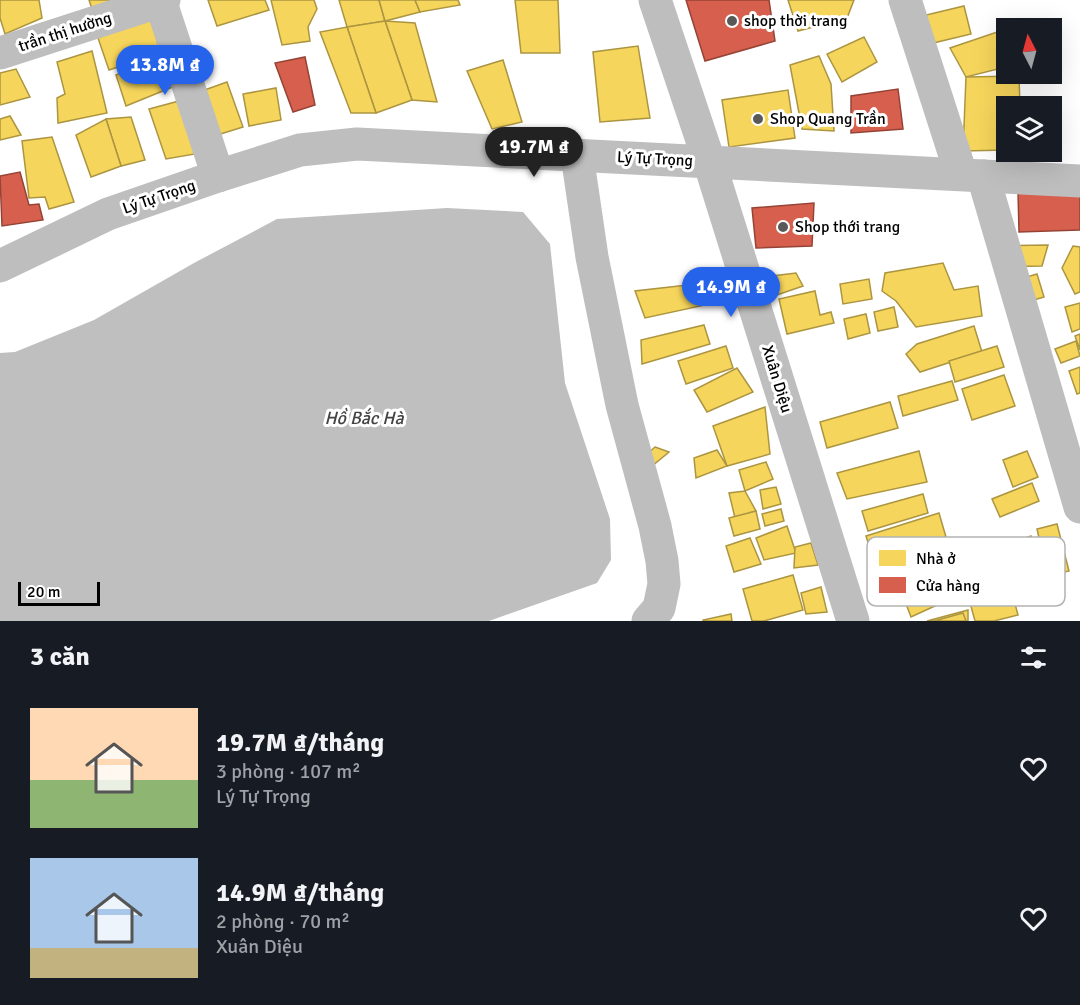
<!DOCTYPE html>
<html lang="vi">
<meta charset="utf-8">
<style>
body{margin:0;font-family:Signika,sans-serif;background:#20242c;color:#f1f3f6;height:100vh;display:flex;flex-direction:column;font-size:22px;white-space:nowrap}
*{box-sizing:border-box;margin:0}
p{font-size:20px;color:#9ea1a6}
.icon{flex:none;width:33px;height:33px;fill:none;stroke:currentColor;stroke-width:2;stroke-linecap:round;stroke-linejoin:round}
.map{position:relative;height:621px;overflow:hidden}
.sheet{display:flex;flex-direction:column;background:#171b24;flex:1}
.sheet>*{flex:none}
.needle{width:39px;rotate:354deg}
.buttons{position:absolute;left:996px;top:18px;display:grid;gap:12px}
.buttons a{display:grid;place-items:center;width:66px;height:66px;border-radius:0px;background:#171b24;box-shadow:0 6px 24px #0002;font-size:30px}
.scale{position:absolute;left:18px;bottom:15px;width:82px;box-sizing:border-box;padding-left:6px;border:3px solid #000;border-top:0;font-size:16px;line-height:21px;white-space:nowrap;color:#000;-webkit-text-stroke:4px #fff;paint-order:stroke}
.price{position:absolute;translate:-50% -51px;padding:0 14px;border-radius:21px;background:#2563eb;color:#fff;font-size:20px;line-height:39px;filter:drop-shadow(0 2px 3px #0008)}
.price::after{content:'';position:absolute;left:50%;top:36px;width:18px;height:14px;margin-left:-9px;background:inherit;clip-path:polygon(0 0,100% 0,50% 100%)}
.price.active{background:#222;color:#fff}
ul{padding:0;list-style:none}
li{display:flex;align-items:center;gap:18px;height:150px;padding:0 30px}
li span{display:grid;place-items:center;flex:none;width:168px;height:120px;border-radius:0px;color:#555}
li>.icon{margin-inline-start:auto}
span .icon{width:72px;height:72px;fill:#fffc;stroke-width:1}
li b{font-size:26px}
h2{display:flex;justify-content:space-between;align-items:center;height:72px;padding:0 30px;font-size:26px}
.map>svg:first-child{display:block}
.water{fill:#bfbfbf}
.homes{fill:#f6d55c;stroke:#ac9540;stroke-width:1.5}
.shops{fill:#d6604d;stroke:#964336;stroke-width:1.5}
.lines{fill:none;stroke-linecap:round;stroke-linejoin:round}
.minor{stroke:#bebebe;stroke-width:33}
.poi-dot{fill:#595959;stroke:#fff;stroke-width:2}
.labels{text-anchor:middle;dominant-baseline:central;stroke-width:6;stroke-linejoin:round;paint-order:stroke}
.poi-label{font-size:16px;fill:#000;stroke:#fff;text-anchor:start}
.street-label{font-size:16px;fill:#000;stroke:#fff}
.water-label{font-size:18px;font-style:italic;fill:#444;stroke:#fff}
.key{fill:#fff;stroke:#b2b2b2;stroke-width:1.5}
.key-label{font-size:16px;fill:#000}
</style>
<div class="map">
<svg width="1080" height="621" viewBox="0 0 1080 621">
<rect width="100%" height="100%" fill="#fff"/>
<polygon class="water" points="447,208 523,212 550,244 565,383 610,519 611,560 597,583 489,621 0,621 0,353 15,352 94,320 194,263 277,219"/>
<g class="homes">
<polygon points="0,0 39,0 42,18 5,34 0,18"/>
<polygon points="89,0 120,0 92,9"/>
<polygon points="208,0 265,0 269,10 217,26"/>
<polygon points="271,0 314,0 317,9 308,27 310,41 282,45"/>
<polygon points="339,0 379,0 385,21 347,27"/>
<polygon points="379,0 415,0 420,12 385,21"/>
<polygon points="415,0 458,0 460,5 420,12"/>
<polygon points="515,0 558,0 560,53 521,53"/>
<polygon points="788,0 854,0 847,18 798,31"/>
<polygon points="964,6 971,34 929,44 922,16"/>
<polygon points="151,16 160,53 109,70 98,38"/>
<polygon points="385,21 415,23 437,102 412,100"/>
<polygon points="385,21 412,100 376,113 347,27"/>
<polygon points="347,27 376,113 351,113 320,32"/>
<polygon points="1006,29 1006,67 966,77 950,48"/>
<polygon points="864,37 877,62 842,82 827,54"/>
<polygon points="638,46 650,118 600,122 593,52"/>
<polygon points="92,51 107,113 58,123 57,98 65,94 57,62"/>
<polygon points="819,56 831,84 834,131 802,129 790,65"/>
<polygon points="162,57 175,86 126,106 116,75"/>
<polygon points="503,60 522,122 492,129 467,71"/>
<polygon points="16,69 30,97 0,105 0,73"/>
<polygon points="1019,76 1020,106 1006,106 1006,150 963,151 966,77"/>
<polygon points="227,82 243,127 214,136 199,92"/>
<polygon points="276,88 281,120 249,126 243,94"/>
<polygon points="788,90 795,138 729,147 722,100"/>
<polygon points="179,101 195,154 166,159 149,109"/>
<polygon points="10,116 21,135 0,140 0,119"/>
<polygon points="131,117 145,160 121,166 106,119"/>
<polygon points="106,119 121,166 91,177 76,135"/>
<polygon points="52,137 74,202 49,209 45,197 29,198 22,141"/>
<polygon points="1048,245 1042,266 997,267 996,246"/>
<polygon points="1073,246 1080,247 1080,292 1075,294 1062,268"/>
<polygon points="943,263 954,290 978,286 982,316 916,327 896,301 882,291 885,273"/>
<polygon points="796,273 803,286 774,296 772,276"/>
<polygon points="1037,274 1044,297 1027,302 1020,279"/>
<polygon points="869,279 872,299 843,304 840,284"/>
<polygon points="705,283 705,305 645,318 635,291"/>
<polygon points="815,291 820,315 831,312 834,323 787,334 779,299"/>
<polygon points="1080,303 1080,329 1072,332 1065,307"/>
<polygon points="894,307 898,327 878,331 874,312"/>
<polygon points="866,314 870,333 848,339 844,319"/>
<polygon points="704,325 710,344 642,364 641,340"/>
<polygon points="974,326 982,352 920,372 906,354 917,344"/>
<polygon points="1080,334 1080,350 1075,336"/>
<polygon points="1076,341 1080,356 1061,363 1055,349"/>
<polygon points="726,346 733,368 686,384 678,361"/>
<polygon points="997,346 1004,367 955,382 949,361"/>
<polygon points="1080,367 1080,393 1077,394 1069,371"/>
<polygon points="737,368 753,392 707,412 694,390"/>
<polygon points="1004,375 1015,406 972,420 962,389"/>
<polygon points="952,381 958,400 903,416 898,396"/>
<polygon points="890,402 898,428 827,448 820,422"/>
<polygon points="765,407 770,454 727,466 713,426"/>
<polygon points="655,447 669,452 652,466 646,455"/>
<polygon points="717,450 727,466 696,478 694,458"/>
<polygon points="919,451 927,482 847,499 837,473"/>
<polygon points="1027,451 1038,477 1013,487 1003,460"/>
<polygon points="766,462 773,479 745,491 739,470"/>
<polygon points="1032,483 1039,501 1000,517 992,499"/>
<polygon points="776,487 781,504 763,509 760,490"/>
<polygon points="745,491 756,511 735,518 729,493"/>
<polygon points="923,494 928,513 868,531 862,511"/>
<polygon points="781,509 784,521 765,526 762,514"/>
<polygon points="756,511 760,529 734,536 729,518"/>
<polygon points="939,513 946,537 873,559 866,536"/>
<polygon points="1057,524 1069,571 1048,576 1037,529"/>
<polygon points="787,526 796,553 764,560 756,538"/>
<polygon points="1031,536 1043,571 1023,577 1012,543"/>
<polygon points="750,538 761,564 734,572 726,546"/>
<polygon points="811,543 818,565 794,568 795,547"/>
<polygon points="999,547 1017,614 992,621 978,621 961,558"/>
<polygon points="1000,548 1018,615 994,621 975,621 958,559"/>
<polygon points="793,575 803,610 764,621 752,621 743,589"/>
<polygon points="957,581 961,594 911,617 903,596"/>
<polygon points="821,587 827,612 806,614 801,593"/>
<polygon points="968,610 968,621 927,621"/>
<polygon points="963,613 966,621 934,621"/>
<polygon points="731,614 732,621 703,621 703,620"/>
</g>
<g class="shops">
<polygon points="686,0 769,0 775,41 705,61"/>
<polygon points="305,57 315,105 293,112 275,63"/>
<polygon points="898,89 903,129 851,133 851,96"/>
<polygon points="20,172 29,205 39,204 43,220 2,226 0,176"/>
<polygon points="1080,191 1080,230 1019,232 1018,192"/>
<polygon points="814,203 812,246 756,248 752,208"/>
</g>
<g class="lines">
<g class="minor">
<polyline points="160,0 218,176"/>
<polyline points="655,0 709,161 853,621"/>
<polyline points="905,0 961,174"/>
<polyline points="0,53 164,0"/>
<polyline points="577,155 592,257 622,405 655,526 662,561 664,584 659,608 648,621"/>
<polyline points="983,176 1080,507"/>
<polyline points="0,266 108,214 218,176 300,150 357,144 1080,181"/>
</g>
</g>
<g class="poi-dot">
<circle cx="732" cy="21" r="6"/>
<circle cx="758" cy="119" r="6"/>
<circle cx="783" cy="227" r="6"/>
</g>
<g class="labels">
<g class="poi-label">
<text x="744" y="21">shop thời trang</text>
<text x="770" y="119">Shop Quang Trần</text>
<text x="795" y="227">Shop thới trang</text>
</g>
<g class="street-label">
<text transform="translate(65 32) rotate(-18)">trần thị hường</text>
<text transform="translate(655 159) rotate(3)">Lý Tự Trọng</text>
<text transform="translate(159 197) rotate(-19)">Lý Tự Trọng</text>
<text transform="translate(777 379) rotate(73)">Xuân Diệu</text>
</g>
<g class="water-label">
<text x="364" y="418">Hồ Bắc Hà</text>
</g>
</g>
<rect x="867" y="537" width="198" height="69" rx="9" class="key"/>
<rect x="879" y="550" width="27" height="16" fill="#f6d55c"/>
<rect x="879" y="577" width="27" height="16" fill="#d6604d"/>
<g class="key-label">
<text x="916" y="564">Nhà ở</text>
<text x="916" y="591">Cửa hàng</text>
</g>
</svg>
<div class="buttons">
<a><svg class="needle" viewBox="-14 -14 28 28"><path d="M0-13l5 13h-10z" fill="#e53935"/><path d="M0 13l5-13h-10z" fill="#9ea1a6"/></svg></a>
<a><svg class="icon" aria-label="layers" viewBox="0 0 24 24"><path d="M12 4l9 5-9 5-9-5zM3 14l9 5 9-5"/></svg></a>
</div>
<div class="scale">20 m</div>
<b class="price" style="left:165px;top:96px">13.8M ₫</b>
<b class="price active" style="left:534px;top:178px">19.7M ₫</b>
<b class="price" style="left:731px;top:318px">14.9M ₫</b>
</div>
<section class="sheet">
<h2>3 căn<svg class="icon" aria-label="filters" viewBox="0 0 24 24"><path d="M4 7h16M4 17h16"/><circle cx="9" cy="7" r="2"/><circle cx="15" cy="17" r="2"/></svg></h2>
<ul>
<li><span style="background:linear-gradient(#ffd9b3 60%,#8fb573 0)"><svg class="icon" aria-label="home" viewBox="0 0 24 24"><path d="M3 11l9-7 9 7M6 9v11h12V9"/></svg></span><div><b>19.7M ₫/tháng</b><p>3 phòng · 107 m²</p><p>Lý Tự Trọng</p></div><svg class="icon" aria-label="heart" viewBox="0 0 24 24"><path d="M12 20l-8-8c-3-5 5-10 8-4 3-6 11-1 8 4z"/></svg></li>
<li><span style="background:linear-gradient(#a9c7e8 75%,#c2b280 0)"><svg class="icon" aria-label="home" viewBox="0 0 24 24"><path d="M3 11l9-7 9 7M6 9v11h12V9"/></svg></span><div><b>14.9M ₫/tháng</b><p>2 phòng · 70 m²</p><p>Xuân Diệu</p></div><svg class="icon" aria-label="heart" viewBox="0 0 24 24"><path d="M12 20l-8-8c-3-5 5-10 8-4 3-6 11-1 8 4z"/></svg></li>
</ul>
</section>
